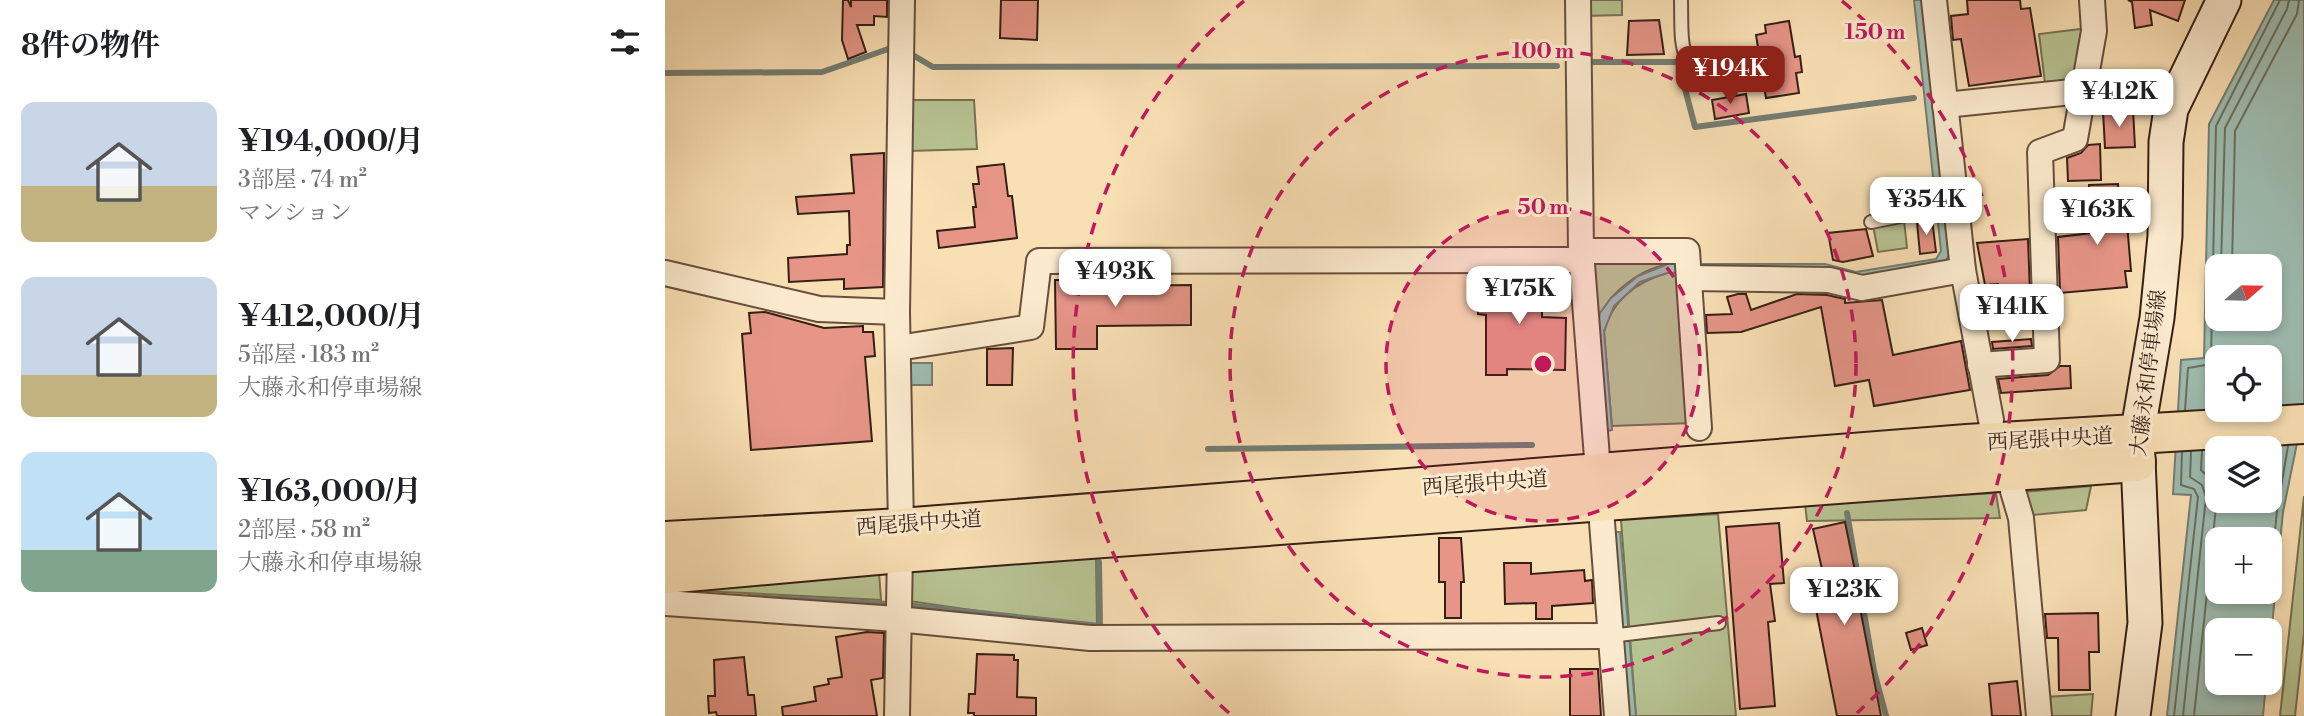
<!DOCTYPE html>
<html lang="ja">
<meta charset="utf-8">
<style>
body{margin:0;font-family:"Libre Bodoni","Noto Serif JP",serif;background:#f6f6f6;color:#202124;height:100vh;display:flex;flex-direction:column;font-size:26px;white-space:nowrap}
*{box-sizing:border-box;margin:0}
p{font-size:23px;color:#757577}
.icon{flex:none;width:38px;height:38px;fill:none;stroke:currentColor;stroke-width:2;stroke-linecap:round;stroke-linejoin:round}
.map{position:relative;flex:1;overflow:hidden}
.sheet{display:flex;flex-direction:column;background:#fff;width:665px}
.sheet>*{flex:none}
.needle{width:46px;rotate:70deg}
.tools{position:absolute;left:1540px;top:254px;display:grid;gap:14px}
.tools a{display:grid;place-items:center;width:77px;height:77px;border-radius:14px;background:#fff;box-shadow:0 4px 10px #0003;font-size:35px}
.price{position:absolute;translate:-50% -60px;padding:0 16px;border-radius:14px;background:#fff;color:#222;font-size:23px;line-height:46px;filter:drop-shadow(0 2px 4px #0008)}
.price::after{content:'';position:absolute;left:50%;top:42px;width:21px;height:16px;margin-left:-10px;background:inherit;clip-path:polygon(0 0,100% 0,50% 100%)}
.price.active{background:#8f2418;color:#fff}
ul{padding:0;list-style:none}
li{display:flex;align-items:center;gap:21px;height:175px;padding:0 21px}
li span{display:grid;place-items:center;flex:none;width:196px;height:140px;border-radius:14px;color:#555}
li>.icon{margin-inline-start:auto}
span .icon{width:84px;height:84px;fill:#fffc;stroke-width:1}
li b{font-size:30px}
h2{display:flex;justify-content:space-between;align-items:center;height:84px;padding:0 21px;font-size:30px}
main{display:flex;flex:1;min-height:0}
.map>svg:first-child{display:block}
.green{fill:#b8c392;stroke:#777153;stroke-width:2}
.water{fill:#9ebcb0;stroke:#747d72;stroke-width:2;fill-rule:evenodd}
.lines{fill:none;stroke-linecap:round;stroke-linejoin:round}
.shore{stroke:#6a6e62;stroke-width:2}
.stream{stroke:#747d72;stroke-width:6}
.building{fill:#e69587;stroke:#361f14;stroke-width:2}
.lane-casing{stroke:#674f3c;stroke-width:16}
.street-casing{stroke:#674f3c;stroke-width:28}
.secondary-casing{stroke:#361f14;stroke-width:37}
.primary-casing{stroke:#361f14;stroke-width:42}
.lane{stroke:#fbeace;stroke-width:12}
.street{stroke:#fbeace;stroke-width:24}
.secondary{stroke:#fbeace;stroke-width:33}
.primary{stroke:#f9dfb4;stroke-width:38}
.ring{fill:none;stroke:#c2185b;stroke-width:3.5;stroke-dasharray:12 9}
.labels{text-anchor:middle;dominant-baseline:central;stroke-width:6;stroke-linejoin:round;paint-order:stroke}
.street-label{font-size:21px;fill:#361f14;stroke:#fbeace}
.centre{fill:#c2185b;stroke:#fbeace;stroke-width:3.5}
.ring-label{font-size:21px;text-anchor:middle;font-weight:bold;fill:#c2185b;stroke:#fbeace;stroke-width:6;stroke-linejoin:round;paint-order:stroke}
</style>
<main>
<section class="sheet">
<h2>8件の物件<svg class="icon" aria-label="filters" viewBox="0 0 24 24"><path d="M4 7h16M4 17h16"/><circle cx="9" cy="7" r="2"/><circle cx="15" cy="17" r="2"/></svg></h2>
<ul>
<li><span style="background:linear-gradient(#c9d6e8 60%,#c2b280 0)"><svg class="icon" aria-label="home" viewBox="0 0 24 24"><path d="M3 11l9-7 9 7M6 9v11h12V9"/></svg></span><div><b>¥194,000/月</b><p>3部屋 · 74 m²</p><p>マンション</p></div></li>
<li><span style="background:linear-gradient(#c9d6e8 70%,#c2b280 0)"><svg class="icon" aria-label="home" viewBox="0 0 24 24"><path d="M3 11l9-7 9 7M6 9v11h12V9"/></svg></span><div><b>¥412,000/月</b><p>5部屋 · 183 m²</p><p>大藤永和停車場線</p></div></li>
<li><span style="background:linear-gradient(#bfe0f5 70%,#7fa58c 0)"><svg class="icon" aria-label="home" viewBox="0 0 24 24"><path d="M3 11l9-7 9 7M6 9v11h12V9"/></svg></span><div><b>¥163,000/月</b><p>2部屋 · 58 m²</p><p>大藤永和停車場線</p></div></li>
</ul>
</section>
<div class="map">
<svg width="1639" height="716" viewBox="0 0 1639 716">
<rect width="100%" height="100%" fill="#f9dfb4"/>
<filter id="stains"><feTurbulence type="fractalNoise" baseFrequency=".00286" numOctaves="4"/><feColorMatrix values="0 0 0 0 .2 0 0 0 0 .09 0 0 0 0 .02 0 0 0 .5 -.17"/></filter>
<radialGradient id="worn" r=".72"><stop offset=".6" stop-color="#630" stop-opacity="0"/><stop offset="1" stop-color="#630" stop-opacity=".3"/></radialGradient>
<g class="green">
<polygon points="920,0 957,0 957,15 920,16"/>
<polygon points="1424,28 1417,78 1380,83 1374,34"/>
<polygon points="244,100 309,100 312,149 243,151"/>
<polygon points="1239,220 1242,248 1213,252 1208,225"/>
<path d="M928,257L1014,263C978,265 939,293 931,329Z"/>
<path d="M1002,273H1015L1027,423L947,426L939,332C947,300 971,282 1002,273Z"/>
<polygon points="1426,486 1421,510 1366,515 1358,492"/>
<polygon points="1331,493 1335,518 1142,521 1140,504"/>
<polygon points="1639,496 1639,633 1630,716 1615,716"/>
<polygon points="1053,514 1071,716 971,716 956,520"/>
<polygon points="431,555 432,628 237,600 242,569"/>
<polygon points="214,572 216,600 18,590"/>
<polygon points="1428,694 1426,716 1382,716 1380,697"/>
</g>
<g class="water">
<polygon points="1249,0 1257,0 1284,255 1279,265 1192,279 1149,271 1002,273 975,282 949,306 939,331 947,430 938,432 931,329 935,313 946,298 973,276 1003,264 1160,264 1191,272 1271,259 1276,251"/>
<path d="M1609,0H1639V409L1618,512L1605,647V630H1552V682L1601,683L1598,716H1502L1526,495L1508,494L1516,360L1539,358L1544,124ZM1552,266H1605V318H1552ZM1552,357H1605V410H1552ZM1552,448H1605V500H1552ZM1552,539H1605V592H1552Z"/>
<polygon points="244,363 267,363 267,385 245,385"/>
<polygon points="948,532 955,532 971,716 963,716"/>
</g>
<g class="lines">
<g class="shore">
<polyline points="1556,266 1560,128 1622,9 1624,0"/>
<polyline points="1567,266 1570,131 1632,14 1634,0"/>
<polyline points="1520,410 1523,368 1541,365 1546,358 1551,126 1615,0"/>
<polyline points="1605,578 1612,511 1623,446"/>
<polyline points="1509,716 1533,497 1529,489 1516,485 1517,452"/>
<polyline points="1518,716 1541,497 1537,485 1525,477 1526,452"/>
<polyline points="1529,716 1552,498 1548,482 1536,470 1537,451"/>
</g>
<g class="stream">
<polyline points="246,54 268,67 892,66"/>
<polyline points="928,62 1013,62 1030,127 1249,98"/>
<polyline points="0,73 157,72 229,47"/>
<polyline points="543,449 867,445"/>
<polyline points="1182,513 1209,671 1221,716"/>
<polyline points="84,597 222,604"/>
<polyline points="241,605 435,626 434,562"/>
</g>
</g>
<g class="building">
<polygon points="178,0 183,0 186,7 186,0 222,0 222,17 209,16 209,25 192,25 201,52 183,59 177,40"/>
<polygon points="336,0 373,0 372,40 335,38"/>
<polygon points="1302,0 1355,0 1356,9 1365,8 1376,76 1304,86 1296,39 1288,40 1286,16 1303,14"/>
<polygon points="1463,0 1520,0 1513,21 1485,10 1487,25 1470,28 1467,2"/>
<polygon points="994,20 999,54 962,55 964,21"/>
<polygon points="1124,21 1130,57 1135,56 1137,72 1131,73 1134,93 1101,98 1091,35 1101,33 1100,25"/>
<polygon points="1081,94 1084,113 1050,119 1047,100"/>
<polygon points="1468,109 1470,147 1440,148 1438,111"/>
<polygon points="1435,144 1436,180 1403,181 1402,158 1416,153 1423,145"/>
<polygon points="219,153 218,287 179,289 179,279 124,282 123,258 182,254 182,245 185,245 184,211 133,214 131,197 189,193 186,155"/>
<polygon points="339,164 343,196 347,196 352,238 274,248 272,231 310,227 308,207 311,207 308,184 314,184 312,167"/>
<polygon points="1453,184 1455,223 1462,223 1466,271 1460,271 1462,287 1395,293 1393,237 1426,233 1424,185"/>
<polygon points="1267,219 1271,252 1255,254 1252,222"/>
<polygon points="1201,229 1208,256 1178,262 1168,260 1163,233"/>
<polygon points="1363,239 1365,293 1352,294 1353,302 1335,304 1333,284 1320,285 1312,243"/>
<polygon points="813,275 877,275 877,317 901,318 900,370 842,369 842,375 821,375 821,315 813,314"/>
<polygon points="390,280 431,280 431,286 526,285 526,325 432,326 432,349 391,349"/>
<polygon points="1073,294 1081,294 1086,310 1132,294 1162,295 1180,299 1180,303 1217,300 1228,355 1296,341 1305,390 1209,406 1204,380 1170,386 1156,307 1076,332 1042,333 1041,315 1067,314 1062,297"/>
<polygon points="100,312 159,328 198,326 198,332 208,332 210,356 200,357 207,441 86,450 77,334 86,333 84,313"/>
<polygon points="1366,339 1367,346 1328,349 1327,342"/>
<polygon points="348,348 347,385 322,385 322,349"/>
<polygon points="1395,366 1405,366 1406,388 1336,393 1333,379 1383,375"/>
<polygon points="1180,522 1190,571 1188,572 1216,716 1172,716 1147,589 1161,587 1148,529"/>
<polygon points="1114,523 1119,583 1105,584 1110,621 1103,622 1110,706 1075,709 1061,527"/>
<polygon points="774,538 796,538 799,582 796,582 796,618 780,618 780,582 774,582"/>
<polygon points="839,563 866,563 866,574 919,570 920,581 927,580 928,603 887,606 887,619 871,619 871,603 840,604"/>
<polygon points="1433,613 1434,652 1424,652 1425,690 1394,690 1393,638 1382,638 1380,614"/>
<polygon points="1257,628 1262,645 1246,650 1241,633"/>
<polygon points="202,632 219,633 218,678 206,680 212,716 118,716 117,707 151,701 149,687 164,684 163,679 177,677 171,637"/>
<polygon points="312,654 349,655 349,660 353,660 352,697 371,698 371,716 309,716 309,713 303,713 304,694 310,694"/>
<polygon points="79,657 83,695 89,695 91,716 52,716 51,712 44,713 43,696 50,696 49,660"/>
<polygon points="905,669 933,669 936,716 905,716"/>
<polygon points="1352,681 1356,716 1327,716 1324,684"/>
</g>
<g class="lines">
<defs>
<g id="lane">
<path d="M1016,0C1017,48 1011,74 1066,80"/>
<polyline points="1206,222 1291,205"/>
<polyline points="945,636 1054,623"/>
</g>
<g id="street">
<polyline points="913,0 916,251 952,716"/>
<polyline points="1269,0 1298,270 1326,420"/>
<polyline points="1280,105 1417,91"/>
<polyline points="916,251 1022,251 1034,428"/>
<polyline points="0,273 154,309 232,312"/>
<polyline points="1024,278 1164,280 1197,288 1298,270"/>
<polyline points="233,348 366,327 374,261 917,260"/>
<polyline points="1315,365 1382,360 1375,152 1410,139 1429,31 1427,0"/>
<polyline points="1348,491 1356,518 1374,716"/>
<polyline points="236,528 232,312 237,0"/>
<polyline points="0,603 232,619 425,638 945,636"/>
<polyline points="232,716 235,553"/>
</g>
<polyline id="secondary" points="1468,716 1480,623 1472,436 1492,318 1500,236 1501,142 1506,109 1559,0"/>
<g id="primary">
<polyline points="0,541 236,528 1302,444 1639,424"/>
<polyline points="0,574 235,553 1471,462"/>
</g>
</defs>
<use href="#lane" class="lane-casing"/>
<use href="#street" class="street-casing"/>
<use href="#secondary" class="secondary-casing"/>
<use href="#primary" class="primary-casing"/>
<use href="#lane" class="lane"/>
<use href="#street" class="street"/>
<use href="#secondary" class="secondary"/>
<use href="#primary" class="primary"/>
</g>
<circle cx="878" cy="364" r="157" fill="#c2185b" fill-opacity=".12"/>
<g class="ring">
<circle cx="878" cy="364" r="157"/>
<circle cx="878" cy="364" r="313"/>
<path d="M564 713A470 470 0 0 1 579 1M1177 1A470 470 0 0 1 1192 713"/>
</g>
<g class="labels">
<g class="street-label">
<text transform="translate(1484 373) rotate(-83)">大藤永和停車場線</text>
<text transform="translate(1385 440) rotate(-3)">西尾張中央道</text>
<text transform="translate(820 484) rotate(-4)">西尾張中央道</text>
<text transform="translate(254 524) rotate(-4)">西尾張中央道</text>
</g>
</g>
<circle cx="878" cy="364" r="10" class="centre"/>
<g class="ring-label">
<text x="1210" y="39">150 m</text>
<text x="878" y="58">100 m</text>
<text x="878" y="214">50 m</text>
</g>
<rect width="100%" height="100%" filter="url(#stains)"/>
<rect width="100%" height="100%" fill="url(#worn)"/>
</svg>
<div class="tools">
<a><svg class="needle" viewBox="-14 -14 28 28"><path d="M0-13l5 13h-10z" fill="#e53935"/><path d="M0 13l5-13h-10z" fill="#757577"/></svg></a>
<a><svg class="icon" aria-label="locate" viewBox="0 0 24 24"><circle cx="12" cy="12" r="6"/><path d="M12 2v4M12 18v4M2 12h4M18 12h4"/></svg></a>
<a><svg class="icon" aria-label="layers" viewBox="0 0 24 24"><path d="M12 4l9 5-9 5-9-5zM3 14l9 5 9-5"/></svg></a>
<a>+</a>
<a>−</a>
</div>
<b class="price active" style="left:1065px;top:106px">¥194K</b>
<b class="price" style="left:1454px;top:129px">¥412K</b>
<b class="price" style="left:1261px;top:237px">¥354K</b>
<b class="price" style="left:1432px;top:247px">¥163K</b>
<b class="price" style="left:450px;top:309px">¥493K</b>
<b class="price" style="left:854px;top:326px">¥175K</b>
<b class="price" style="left:1347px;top:344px">¥141K</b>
<b class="price" style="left:1179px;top:627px">¥123K</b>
</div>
</main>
